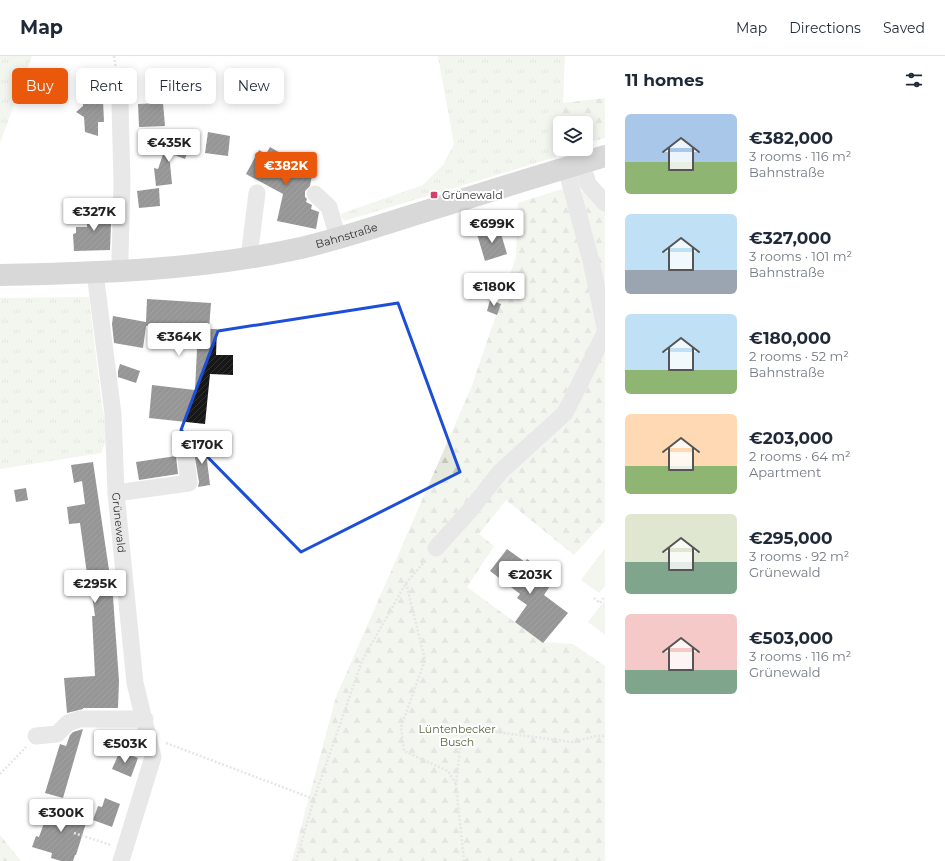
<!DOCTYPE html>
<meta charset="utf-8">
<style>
body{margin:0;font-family:Montserrat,sans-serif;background:#f6f6f7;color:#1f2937;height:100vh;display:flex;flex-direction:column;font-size:15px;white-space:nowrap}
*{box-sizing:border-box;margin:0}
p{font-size:13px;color:#747a83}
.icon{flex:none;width:22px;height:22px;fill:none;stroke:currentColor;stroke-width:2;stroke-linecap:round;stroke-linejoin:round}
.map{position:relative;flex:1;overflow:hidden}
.drawer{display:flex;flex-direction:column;background:#fff;width:340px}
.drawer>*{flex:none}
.guide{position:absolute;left:12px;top:12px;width:380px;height:36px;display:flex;gap:8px}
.tools{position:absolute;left:553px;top:60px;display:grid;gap:8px}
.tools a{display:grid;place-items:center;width:40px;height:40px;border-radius:6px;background:#fff;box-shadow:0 2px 10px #0003;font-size:20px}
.price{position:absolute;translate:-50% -34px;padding:0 9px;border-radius:4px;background:#fff;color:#222;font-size:13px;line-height:26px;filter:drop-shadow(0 1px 2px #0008)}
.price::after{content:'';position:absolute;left:50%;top:24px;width:12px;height:9px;margin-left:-6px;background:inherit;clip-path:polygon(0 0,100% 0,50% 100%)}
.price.selected{background:#ea580c;color:#fff}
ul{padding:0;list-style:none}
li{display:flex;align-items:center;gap:12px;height:100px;padding:0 20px}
li span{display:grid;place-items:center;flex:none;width:112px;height:80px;border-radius:6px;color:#555}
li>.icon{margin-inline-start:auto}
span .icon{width:48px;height:48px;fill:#fffc;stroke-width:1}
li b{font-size:17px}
h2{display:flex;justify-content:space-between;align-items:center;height:48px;padding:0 20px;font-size:17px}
.pill{padding:0 14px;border-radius:6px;background:#fff;box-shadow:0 2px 10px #0003;font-size:14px;line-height:36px}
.pill.selected{background:#ea580c;color:#fff}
header{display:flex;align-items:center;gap:24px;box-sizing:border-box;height:56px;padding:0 20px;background:#fff;border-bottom:1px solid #e0e1e3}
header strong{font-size:19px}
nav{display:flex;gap:22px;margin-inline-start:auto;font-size:14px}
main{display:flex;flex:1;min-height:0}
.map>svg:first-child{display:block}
.grass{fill:url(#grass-tufts)}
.forest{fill:url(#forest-firs)}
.garden{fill:#e5e8dc}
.building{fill:url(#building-hatch)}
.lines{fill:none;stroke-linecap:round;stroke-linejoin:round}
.path{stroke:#c7c7c7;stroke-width:2.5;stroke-dasharray:2 2;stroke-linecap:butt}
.minor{stroke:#cdcdcd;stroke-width:17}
.major{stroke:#a8a8a8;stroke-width:22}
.marked{fill:none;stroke:#1d4ed8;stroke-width:3;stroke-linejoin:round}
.poi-dot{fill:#d6426c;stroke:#fff;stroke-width:1.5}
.labels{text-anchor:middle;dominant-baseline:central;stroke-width:4;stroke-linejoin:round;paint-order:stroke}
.poi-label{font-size:11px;fill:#303030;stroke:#fff;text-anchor:start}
.street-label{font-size:11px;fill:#303030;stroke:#fff}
.park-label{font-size:11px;fill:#5b6741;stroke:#fff}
</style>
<header>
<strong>Map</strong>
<nav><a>Map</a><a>Directions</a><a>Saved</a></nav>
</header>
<main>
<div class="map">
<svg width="605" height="805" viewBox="0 0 605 805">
<defs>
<pattern id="grass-tufts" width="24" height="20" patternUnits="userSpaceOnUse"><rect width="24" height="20" fill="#e5e8dc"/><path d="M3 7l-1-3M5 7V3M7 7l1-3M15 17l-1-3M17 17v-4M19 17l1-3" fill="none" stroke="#c5c7bd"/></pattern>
<pattern id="forest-firs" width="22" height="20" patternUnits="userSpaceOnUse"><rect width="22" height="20" fill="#e5e8dc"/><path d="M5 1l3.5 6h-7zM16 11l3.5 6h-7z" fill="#c5c7bd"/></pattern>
<pattern id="building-hatch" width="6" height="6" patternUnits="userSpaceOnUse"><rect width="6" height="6" fill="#171717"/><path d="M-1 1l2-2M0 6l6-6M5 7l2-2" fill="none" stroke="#303030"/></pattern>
</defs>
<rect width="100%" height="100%" fill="#fff"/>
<g class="grass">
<polygon points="0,0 32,0 0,87"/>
<polygon points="438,0 565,0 563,47 555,95 556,101 344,165 340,158 423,129 443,109 454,88"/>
<polygon points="89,241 102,351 110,384 105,387 101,397 0,413 0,242"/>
</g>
<g class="forest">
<polygon points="605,42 605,82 586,87 586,67 560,67 560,93 562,93 555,95 563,47"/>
<polygon points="565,132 567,139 588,134 605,153 605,465 574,499 506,444 479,478 494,490 467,531 542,586 573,588 605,610 605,805 292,805 336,641 471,332 516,201 518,147"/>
<polygon points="0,779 21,805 0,805"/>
</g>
<g class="garden">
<polygon points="605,492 605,530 599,537 581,524"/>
<polygon points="605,544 605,579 588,566"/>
</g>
<g class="building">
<polygon points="103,44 104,66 98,66 98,80 85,76 84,61 76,56 83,50 83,45"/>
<polygon points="163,47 165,70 139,71 138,48"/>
<polygon points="208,76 230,80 228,100 205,97"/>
<polygon points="168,84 189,92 185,103 169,97 172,128 156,130 154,112 158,113"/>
<polygon points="270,91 308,113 307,118 312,119 310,130 305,135 305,141 307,143 306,146 312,149 311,153 319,156 316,173 277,165 283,138 246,118 259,94 266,98"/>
<polygon points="159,132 160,150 139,152 137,135"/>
<polygon points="87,152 107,152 107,168 111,168 110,194 74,195 73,178 76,177 76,171 87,171"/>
<polygon points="499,171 507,198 485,205 477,178"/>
<polygon points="147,243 211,247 209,273 217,273 216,299 233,299 233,319 210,318 205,368 149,362 152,329 195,334 198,273 146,270 143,292 114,287 112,268 113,260 146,266"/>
<polygon points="490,244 501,248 497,259 487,255"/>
<polygon points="120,308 140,315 136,327 118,321 118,315"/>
<polygon points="205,388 210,429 198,431 199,426 193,390"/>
<polygon points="176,400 178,418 139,424 136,406"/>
<polygon points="93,406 113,541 119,625 118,652 83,652 83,653 67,657 64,622 95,620 92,560 95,560 89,518 87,518 80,467 69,468 67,451 85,448 82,425 74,427 71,409"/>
<polygon points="26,432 28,444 16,446 14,434"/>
<polygon points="507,493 525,506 527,503 537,510 534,514 552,527 544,539 568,557 543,587 515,566 527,549 517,542 520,538 490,515"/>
<polygon points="83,673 63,742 45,737 60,688 66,690 70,679 73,676"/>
<polygon points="120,695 138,702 131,721 112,713"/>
<polygon points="105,742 120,748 112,771 93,764 98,750 102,751"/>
<polygon points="52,745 87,764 76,799 75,799 73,805 61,805 51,802 52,797 32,791 36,780 39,781"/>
</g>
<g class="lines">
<g class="path">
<polyline points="114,0 119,33"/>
<polyline points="406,527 425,604 401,671 404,695 448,715 456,728"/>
<polyline points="594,542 600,547 605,540"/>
<polyline points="166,687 314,743"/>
<polyline points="0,718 26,691"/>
<polyline points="74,777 111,789"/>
<polyline points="296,805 314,743 362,605 406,527 427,503"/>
<polyline points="464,805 456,729 461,682 480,674 573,686 596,680 605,680"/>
</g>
<g class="minor">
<polyline points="120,47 122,128 120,201 121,216"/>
<polyline points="582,107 588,128 605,147"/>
<polyline points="566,112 591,205 605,271"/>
<polyline points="315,138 329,151 338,182"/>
<polyline points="249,201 257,137"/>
<path id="s1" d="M95,217L113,358L116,437L135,627L153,701L121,805"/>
<polyline points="116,437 189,427 185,395"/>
<polyline points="436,492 471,453 500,416 565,357 605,277"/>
<polyline points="36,680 57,678 68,667 80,663 145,663"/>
</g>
<path class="major" id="s2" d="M0,219C101,217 201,214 301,192C343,182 384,168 426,155C486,136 545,118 605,100"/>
</g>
<path d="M0 0H605V805H0ZM398,247L460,416L301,496L181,374L218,275Z" fill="#fff" fill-opacity=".55" fill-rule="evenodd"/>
<path class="marked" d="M398,247L460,416L301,496L181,374L218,275Z"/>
<rect class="poi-dot" x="430" y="135" width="8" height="8" rx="2"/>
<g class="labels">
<g class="poi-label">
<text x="442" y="139">Grünewald</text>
</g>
<g class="street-label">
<text stroke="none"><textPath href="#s2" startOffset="350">Bahnstraße</textPath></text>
<text stroke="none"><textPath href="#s1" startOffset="251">Grünewald</textPath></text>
</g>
<g class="park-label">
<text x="457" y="673">Lüntenbecker<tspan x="457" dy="13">Busch</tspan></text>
</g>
</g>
</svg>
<div class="tools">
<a><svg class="icon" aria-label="layers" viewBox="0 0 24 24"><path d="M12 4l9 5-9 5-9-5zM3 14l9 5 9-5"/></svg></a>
</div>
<b class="price" style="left:169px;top:107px">€435K</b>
<b class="price selected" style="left:286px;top:130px">€382K</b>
<b class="price" style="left:94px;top:176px">€327K</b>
<b class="price" style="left:492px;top:188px">€699K</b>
<b class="price" style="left:494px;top:251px">€180K</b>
<b class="price" style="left:179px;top:301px">€364K</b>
<b class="price" style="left:202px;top:409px">€170K</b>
<b class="price" style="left:530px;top:539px">€203K</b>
<b class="price" style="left:95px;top:548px">€295K</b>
<b class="price" style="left:125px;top:708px">€503K</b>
<b class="price" style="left:61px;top:777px">€300K</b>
<div class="guide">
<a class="pill selected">Buy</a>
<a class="pill">Rent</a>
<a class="pill">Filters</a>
<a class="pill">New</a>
</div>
</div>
<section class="drawer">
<h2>11 homes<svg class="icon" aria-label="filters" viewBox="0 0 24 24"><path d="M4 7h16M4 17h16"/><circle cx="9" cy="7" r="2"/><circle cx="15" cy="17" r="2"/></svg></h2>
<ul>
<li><span style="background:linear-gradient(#a9c7e8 60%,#8fb573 0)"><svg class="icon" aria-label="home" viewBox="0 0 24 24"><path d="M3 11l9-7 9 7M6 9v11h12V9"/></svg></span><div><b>€382,000</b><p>3 rooms · 116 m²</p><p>Bahnstraße</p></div></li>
<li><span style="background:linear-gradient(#bfe0f5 70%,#9aa5b1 0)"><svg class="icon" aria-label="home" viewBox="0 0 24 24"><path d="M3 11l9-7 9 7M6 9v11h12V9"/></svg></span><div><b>€327,000</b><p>3 rooms · 101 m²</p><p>Bahnstraße</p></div></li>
<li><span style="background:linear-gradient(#bfe0f5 70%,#8fb573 0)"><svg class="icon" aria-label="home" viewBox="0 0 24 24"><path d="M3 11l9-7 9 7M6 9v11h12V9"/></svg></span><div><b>€180,000</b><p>2 rooms · 52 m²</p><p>Bahnstraße</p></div></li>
<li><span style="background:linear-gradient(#ffd9b3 65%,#8fb573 0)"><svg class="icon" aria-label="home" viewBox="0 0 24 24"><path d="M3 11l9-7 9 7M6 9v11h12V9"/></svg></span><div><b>€203,000</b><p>2 rooms · 64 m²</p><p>Apartment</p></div></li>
<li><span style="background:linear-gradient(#dfe7d0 60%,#7fa58c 0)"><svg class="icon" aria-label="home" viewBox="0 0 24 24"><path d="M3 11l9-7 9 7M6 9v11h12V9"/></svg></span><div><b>€295,000</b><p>3 rooms · 92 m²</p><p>Grünewald</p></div></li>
<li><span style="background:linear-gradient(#f6c9c9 70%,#7fa58c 0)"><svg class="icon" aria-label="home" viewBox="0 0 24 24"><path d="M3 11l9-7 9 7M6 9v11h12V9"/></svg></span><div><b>€503,000</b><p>3 rooms · 116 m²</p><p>Grünewald</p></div></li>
</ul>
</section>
</main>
